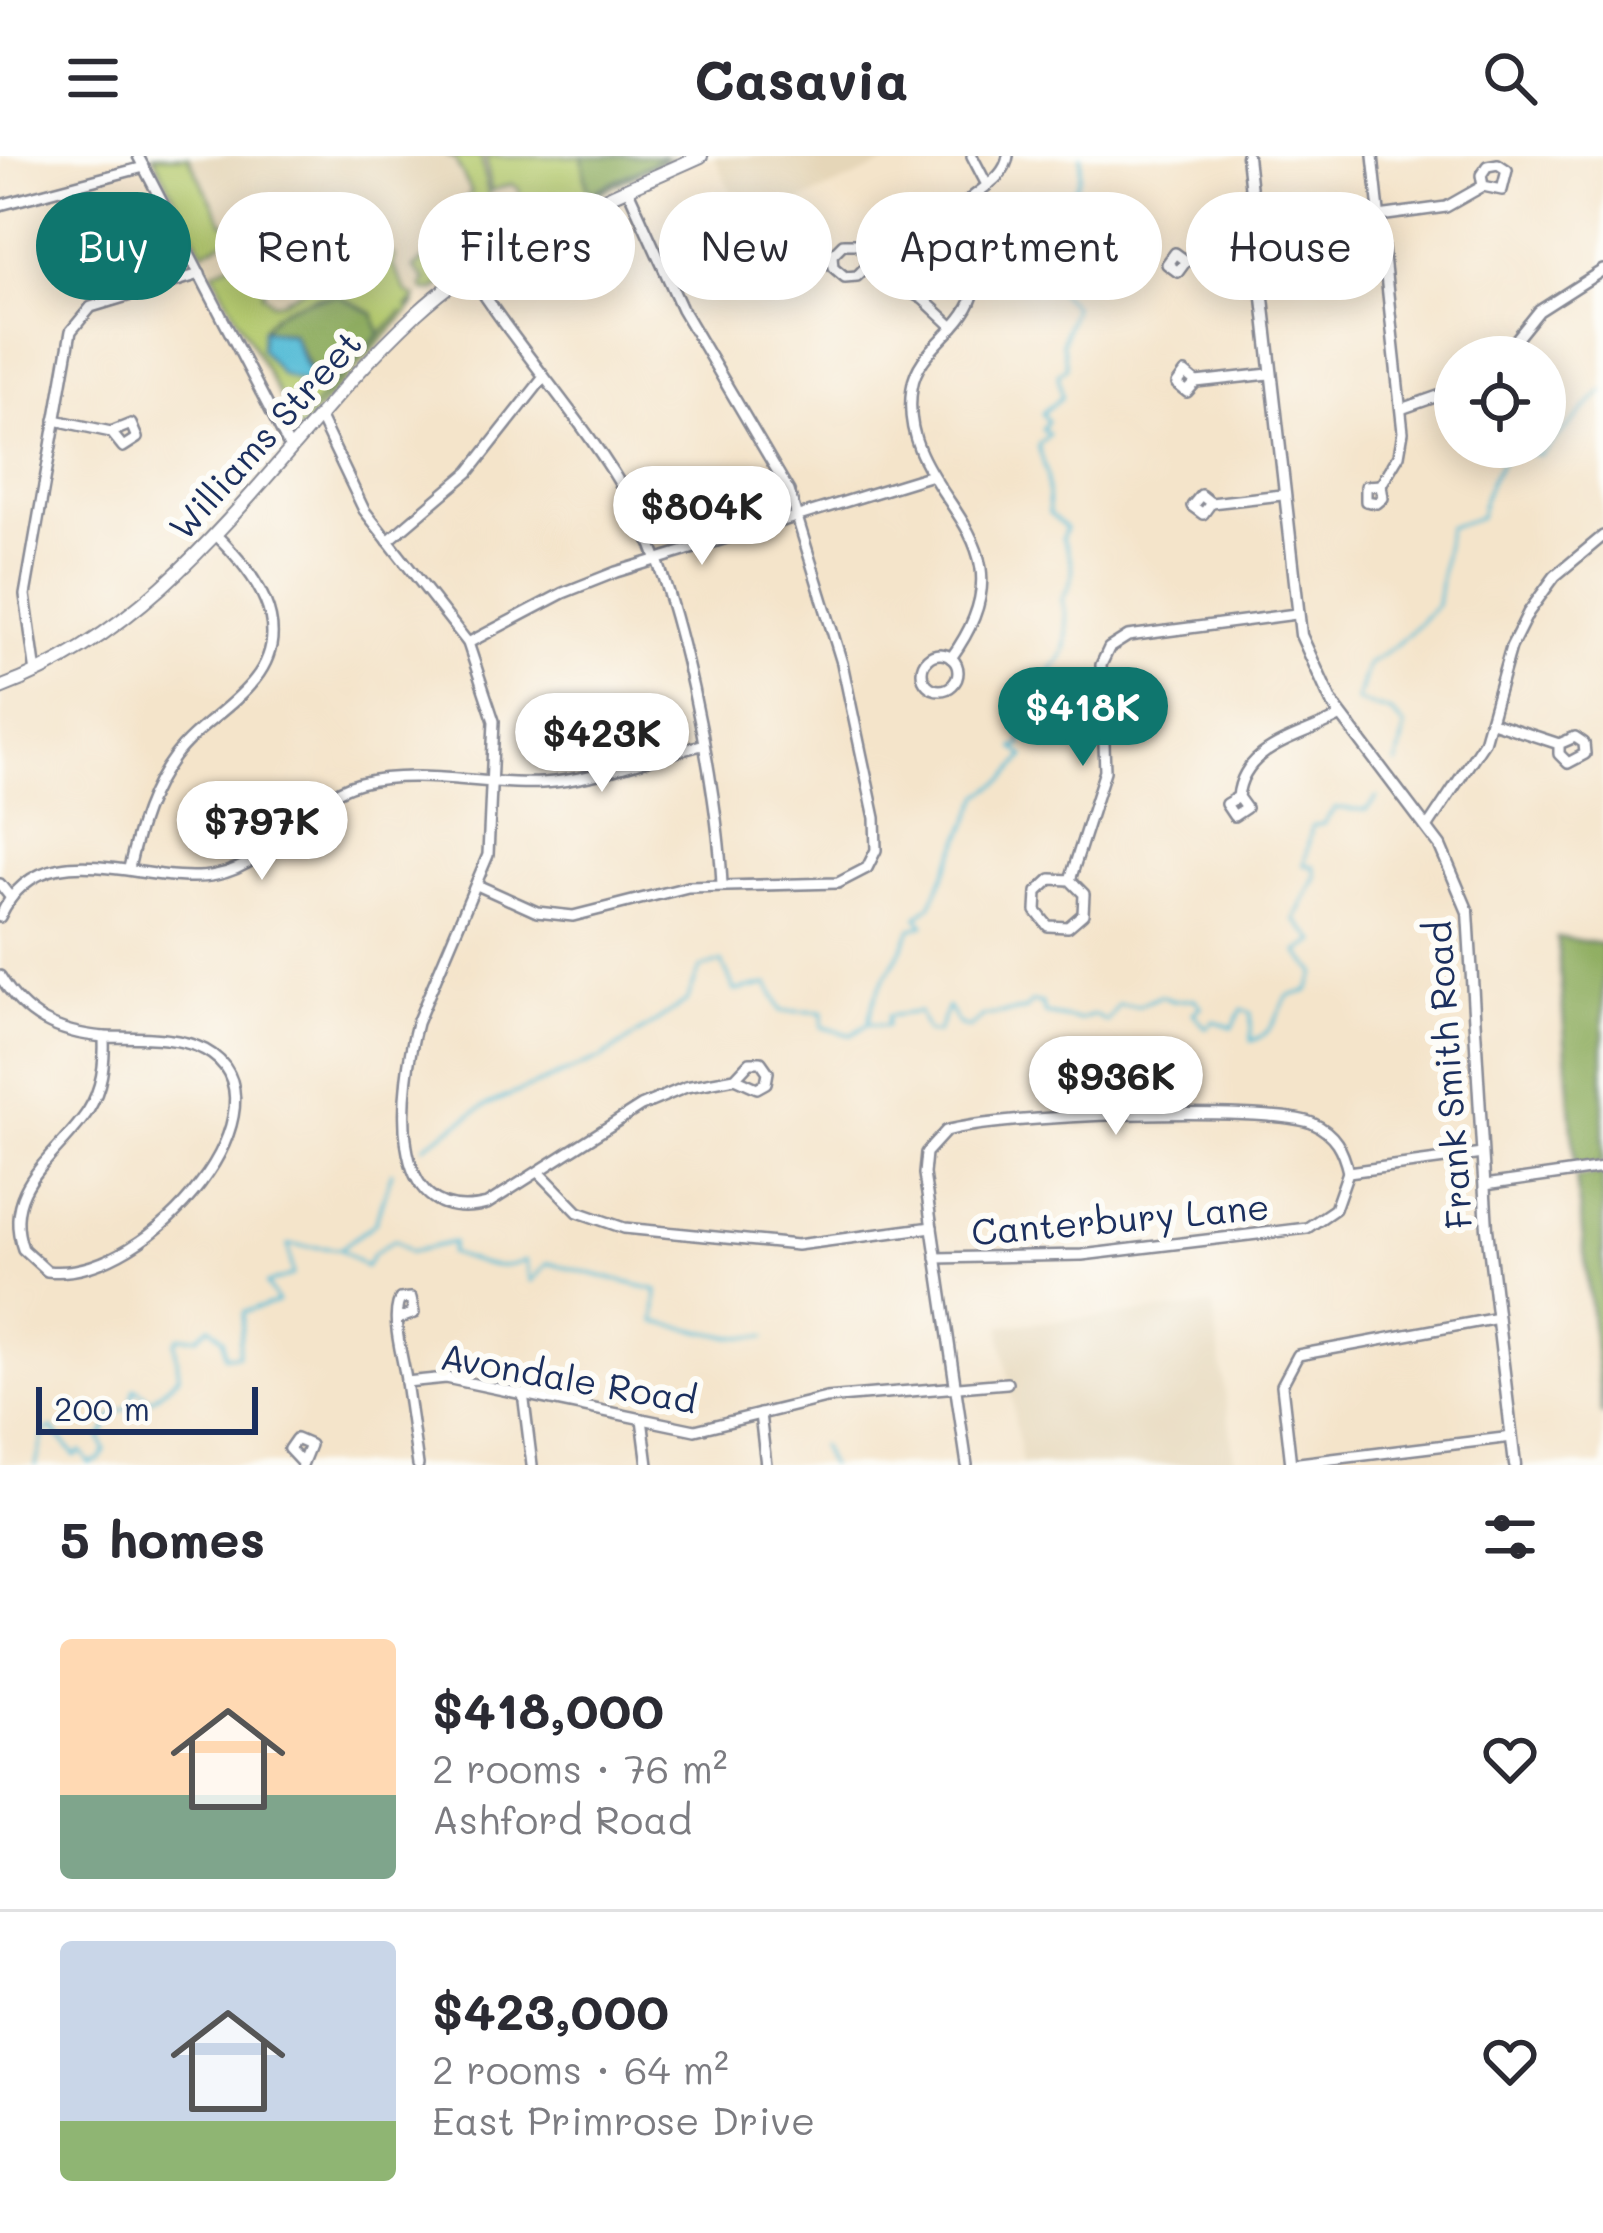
<!DOCTYPE html>
<meta charset="utf-8">
<style>
body{margin:0;font-family:Mali,sans-serif;background:#f2f2f3;color:#2b2b33;height:100vh;display:flex;flex-direction:column;font-size:45px;white-space:nowrap}
*{box-sizing:border-box;margin:0}
p{font-size:39px;color:#7c7c81}
.icon{flex:none;width:66px;height:66px;fill:none;stroke:currentColor;stroke-width:2;stroke-linecap:round;stroke-linejoin:round}
.map{position:relative;height:1309px;overflow:hidden}
.panel{display:flex;flex-direction:column;background:#fff;flex:1}
.panel>*{flex:none}
.guide{position:absolute;left:36px;top:36px;width:1533px;height:108px;display:flex;gap:24px}
.fabs{position:absolute;left:1434px;top:180px;display:grid;gap:24px}
.fabs a{display:grid;place-items:center;width:132px;height:132px;border-radius:50%;background:#fff;box-shadow:0 6px 30px #0003;font-size:60px}
.scale{position:absolute;left:36px;bottom:30px;width:222px;box-sizing:border-box;padding-left:12px;border:6px solid #1b2f5e;border-top:0;font-size:33px;line-height:42px;white-space:nowrap;color:#1b2f5e;-webkit-text-stroke:9px #fdfcf7;paint-order:stroke}
.price{position:absolute;translate:-50% -102px;padding:0 27px;border-radius:42px;background:#fff;color:#222;font-size:39px;line-height:78px;filter:drop-shadow(0 3px 6px #0008)}
.price::after{content:'';position:absolute;left:50%;top:72px;width:36px;height:27px;margin-left:-18px;background:inherit;clip-path:polygon(0 0,100% 0,50% 100%)}
.price.active{background:#0f766e;color:#fff}
ul{padding:0;list-style:none}
li{display:flex;align-items:center;gap:36px;height:300px;padding:0 60px}
li+li{border-top:3px solid #e1e1e2}
li span{display:grid;place-items:center;flex:none;width:336px;height:240px;border-radius:12px;color:#555}
li>.icon{margin-inline-start:auto}
span .icon{width:144px;height:144px;fill:#fffc;stroke-width:1}
li b{font-size:51px}
h2{display:flex;justify-content:space-between;align-items:center;height:144px;padding:0 60px;font-size:51px}
.chip{padding:0 42px;border-radius:54px;background:#fff;box-shadow:0 6px 30px #0003;font-size:42px;line-height:108px}
.chip.active{background:#0f766e;color:#fff}
header{display:flex;justify-content:space-between;align-items:center;height:156px;padding:0 60px;background:#fff;font-size:54px;font-weight:700}
.map>svg:first-child{display:block}
.built{fill:#e5d6b8}
.green{fill:#b5ca6f;stroke:#687c66;stroke-width:3;fill-rule:evenodd}
.forest{fill:#90ae62;stroke:#566e60;stroke-width:3}
.water{fill:#59bdd7;stroke:#3a769a;stroke-width:3}
.lines{fill:none;stroke-linecap:round;stroke-linejoin:round}
.stream{stroke:#59bdd7;stroke-width:3}
.minor-casing{stroke:#888a94;stroke-width:14}
.tertiary-casing{stroke:#888a94;stroke-width:15}
.secondary-casing{stroke:#888a94;stroke-width:16}
.minor{stroke:#fff;stroke-width:9}
.tertiary{stroke:#fff;stroke-width:10}
.secondary{stroke:#fff;stroke-width:12}
.labels{text-anchor:middle;dominant-baseline:central;stroke-width:12;stroke-linejoin:round;paint-order:stroke}
.street-label{font-size:36px;fill:#1b2f5e;stroke:#fdfcf7}
</style>
<header><svg class="icon" aria-label="menu" viewBox="0 0 24 24"><path d="M4 6h16M4 12h16M4 18h16"/></svg>Casavia<svg class="icon" aria-label="search" viewBox="0 0 24 24"><circle cx="10" cy="10" r="6"/><path d="M15 15l6 6"/></svg></header>
<div class="map">
<svg width="1603" height="1309" viewBox="0 0 1603 1309">
<rect width="100%" height="100%" fill="#fdfcf7"/>
<filter id="ink" filterUnits="userSpaceOnUse"><feTurbulence type="fractalNoise" baseFrequency=".00833" numOctaves="2"/><feDisplacementMap in="SourceGraphic" scale="24" xChannelSelector="R" yChannelSelector="G"/><feConvolveMatrix kernelMatrix="1 2 1 2 8 2 1 2 1" color-interpolation-filters="sRGB"/></filter>
<filter id="wash" filterUnits="userSpaceOnUse"><feTurbulence type="fractalNoise" baseFrequency=".004" numOctaves="4" result="noise"/><feDisplacementMap in="SourceGraphic" scale="48" xChannelSelector="R" yChannelSelector="G"/><feGaussianBlur stdDeviation="2.7" result="paint"/><feColorMatrix in="noise" values="0 0 0 0 0 0 0 0 0 0 0 0 0 0 0 0 0 1.4 0 .05"/><feComposite in="paint" operator="in"/></filter>
<g filter="url(#wash)">
<rect width="100%" height="100%" fill="#f4e4ca"/>
<g class="built">
<polygon points="152,0 575,0 527,64 492,83 412,146 293,272"/>
<polygon points="714,0 903,0 747,69"/>
<polygon points="1213,1150 1235,1309 1022,1309 1000,1170"/>
</g>
<g class="green">
<polygon points="153,0 188,0 223,67 233,71 259,58 262,50 268,62 203,96"/>
<polygon points="446,0 481,0 498,90 487,91 493,86 468,44 462,44 472,37 454,2"/>
<polygon points="486,0 582,0 587,32 595,36 674,0 506,84 503,81 517,73 503,79 493,46 520,43 519,33 512,28 491,35"/>
<path d="M349,45L353,54L253,107L258,119L254,121L265,133L262,137L273,147L282,145L375,94L379,101L390,96L395,101L393,110L406,136L416,142L406,151L416,147L299,276L213,116L309,67L327,52L339,55ZM318,140H338L373,157L380,178L403,155L305,261L324,239L292,177L263,173L274,159Z"/>
<polygon points="455,76 468,79 476,102 434,135 425,135 422,129 426,125 414,112"/>
</g>
<g class="forest">
<polygon points="582,0 666,0 594,35 587,32"/>
<path d="M338,140L373,158L380,178L324,239L292,177L263,174C277,147 311,143 338,140Z"/>
<polygon points="1557,781 1603,788 1603,1006 1575,1012"/>
<polygon points="1603,1017 1603,1258 1602,1258 1576,1021"/>
</g>
<polygon class="water" points="263,174 292,179 310,220 307,227 281,218 261,193"/>
<g class="lines">
<g class="stream">
<path d="M1397,608L1405,571L1391,556L1357,545L1368,508L1399,487L1437,449L1448,372L1480,361C1484,336 1493,311 1514,295L1541,299L1603,235"/>
<path d="M868,868C877,819 898,812 911,772L924,769L917,761L930,750L981,639L1006,623L1025,600L1014,592L1022,589L1021,580L1029,575L1043,542H1050L1048,526L1056,527L1052,512C1072,500 1068,465 1062,443C1078,418 1074,407 1062,382L1066,372L1049,357L1047,319L1038,289L1049,278L1042,274L1048,265L1042,257L1062,241L1058,218L1067,211L1062,187L1073,150L1057,135L1050,116C1062,99 1054,85 1057,66C1063,40 1084,35 1081,0"/>
<path d="M424,990L486,949L602,902L687,845L700,812L722,806L735,835L768,828L781,855L823,856L822,871L851,879L868,868L887,870L888,860L919,856L927,876L937,877L948,851L959,869L969,872L984,860L1025,854L1032,846L1042,848L1045,858L1079,864L1094,859L1107,866L1118,849L1138,850L1161,840L1173,845L1195,843L1201,851L1193,857L1206,872L1214,865L1233,871L1242,853L1251,857V885C1275,877 1276,859 1288,840L1308,835L1316,817L1298,796L1316,785L1295,764L1316,720L1314,710L1304,709L1312,670L1323,668L1335,652L1366,654L1377,642"/>
<path d="M340,1093L366,1111L373,1098L394,1084L410,1096L453,1086L450,1097C474,1106 502,1117 525,1104L531,1126L548,1107L657,1134L655,1166L732,1181H766"/>
<polyline points="820,1290 829,1309"/>
<polyline points="36,1309 44,1277 52,1272 75,1300 81,1295 89,1307 99,1304 105,1295 100,1282 113,1259 130,1250 135,1232 151,1244 179,1220 175,1186 179,1181 197,1181 210,1170 223,1183 225,1200 238,1199 244,1156 278,1146 266,1128 293,1119 288,1089 340,1093 375,1067 392,1016"/>
</g>
</g>
</g>
<g filter="url(#ink)">
<g class="lines">
<defs>
<g id="minor">
<polyline points="138,0 291,294"/>
<polyline points="972,0 987,29"/>
<polyline points="1373,0 1403,276 1399,299 1381,329 1383,342 1377,347 1366,345 1366,330 1381,329"/>
<polyline points="0,49 144,11"/>
<polyline points="1379,60 1446,51 1483,30 1481,19 1487,10 1498,8 1507,14 1502,34 1483,30"/>
<polyline points="1186,105 1178,116 1167,108 1175,97 1186,105 1256,96"/>
<polyline points="866,111 857,120 845,121 833,111 832,99 843,88 858,88 867,100 866,111 923,143 953,171"/>
<path d="M469,116C519,196 586,265 632,348C679,431 718,632 722,729"/>
<polyline points="1502,201 1539,155 1603,114"/>
<polyline points="1196,226 1187,236 1177,228 1185,217 1196,226 1269,218"/>
<polyline points="1401,253 1455,234"/>
<path d="M320,262L364,354L468,487L494,565L488,699L417,867C402,925 381,1074 487,1048L641,950L686,931L735,922L750,906H761L768,916L766,927L757,932L735,922"/>
<polyline points="55,264 111,276 123,291 137,282 131,268 111,276"/>
<polyline points="1211,347 1203,358 1192,350 1201,339 1211,347 1282,339"/>
<polyline points="388,385 469,316 544,221"/>
<polyline points="468,487 563,437 616,416 929,320"/>
<circle cx="940" cy="516" r="18"/>
<path d="M951,502C1044,375 895,344 912,232C917,194 960,176 972,142C971,115 948,93 954,66C961,37 1004,30 1008,0"/>
<polyline points="36,517 25,439 71,175 91,151 200,118"/>
<polyline points="1492,566 1559,588 1575,581 1584,587 1585,598 1568,607 1559,598 1559,588"/>
<path d="M1238,641L1226,648L1234,660L1246,652L1238,641C1243,589 1302,582 1341,560"/>
<polyline points="1427,672 1484,586 1511,491 1528,457 1555,420 1603,380"/>
<path d="M129,712C138,673 149,634 174,601C196,571 232,553 255,523C297,470 253,415 215,378"/>
<polyline points="1070,724 1084,738 1083,758 1068,771 1048,770 1036,755 1037,736 1051,723 1070,724 1105,615 1101,509 1109,492 1128,480 1296,458"/>
<polyline points="0,728 11,742"/>
<polyline points="477,729 537,756 573,760 688,731 838,727 867,712 876,694 875,662 842,507 789,335 682,153 627,32"/>
<path d="M0,761C41,669 146,733 216,719C277,707 300,643 360,627C417,612 484,630 542,627C596,624 650,601 702,589"/>
<path d="M0,820C25,862 58,877 104,881"/>
<path d="M104,881C135,882 177,879 205,894C298,944 152,1127 47,1115L23,1093C0,1030 59,1000 88,955C102,932 105,908 104,881Z"/>
<polyline points="539,1016 578,1056 624,1072 797,1089 932,1071"/>
<polyline points="1485,1029 1603,1012"/>
<polyline points="936,1102 1082,1099 1307,1072 1335,1053 1348,1016"/>
<path d="M398,1163L414,1157L411,1142L400,1143C390,1163 403,1201 406,1224V1226L418,1309"/>
<polyline points="406,1226 446,1222 695,1274 826,1242 1007,1227"/>
<polyline points="523,1237 532,1309"/>
<polyline points="760,1258 766,1309"/>
<polyline points="642,1263 648,1309"/>
<polyline points="302,1307 289,1293 296,1283 310,1289 302,1309"/>
<polyline points="1291,1308 1512,1281"/>
<path d="M967,1309L924,1018L926,997L946,975C996,959 1266,949 1312,967C1335,977 1343,994 1348,1016L1482,998"/>
<polyline points="1291,1309 1282,1229 1298,1199 1498,1162"/>
</g>
<polyline id="tertiary" points="1247,0 1301,479 1332,547 1440,690 1468,756 1487,1073 1515,1309"/>
<path id="secondary" d="M0,532C184,464 278,286 416,158C497,83 602,45 701,0"/>
</defs>
<use href="#minor" class="minor-casing"/>
<use href="#tertiary" class="tertiary-casing"/>
<use href="#secondary" class="secondary-casing"/>
<use href="#minor" class="minor"/>
<use href="#tertiary" class="tertiary"/>
<use href="#secondary" class="secondary"/>
</g>
</g>
<g class="labels">
<g class="street-label">
<text transform="translate(264 278) rotate(-48)">Williams Street</text>
<text transform="translate(1447 919) rotate(-94)">Frank Smith Road</text>
<text transform="translate(1120 1062) rotate(-5)">Canterbury Lane</text>
<text transform="translate(569 1221) rotate(10)">Avondale Road</text>
</g>
</g>
</svg>
<div class="fabs">
<a><svg class="icon" aria-label="locate" viewBox="0 0 24 24"><circle cx="12" cy="12" r="6"/><path d="M12 2v4M12 18v4M2 12h4M18 12h4"/></svg></a>
</div>
<div class="scale">200 m</div>
<b class="price" style="left:702px;top:412px">$804K</b>
<b class="price active" style="left:1083px;top:613px">$418K</b>
<b class="price" style="left:602px;top:639px">$423K</b>
<b class="price" style="left:262px;top:727px">$797K</b>
<b class="price" style="left:1116px;top:982px">$936K</b>
<div class="guide">
<a class="chip active">Buy</a>
<a class="chip">Rent</a>
<a class="chip">Filters</a>
<a class="chip">New</a>
<a class="chip">Apartment</a>
<a class="chip">House</a>
</div>
</div>
<section class="panel">
<h2>5 homes<svg class="icon" aria-label="filters" viewBox="0 0 24 24"><path d="M4 7h16M4 17h16"/><circle cx="9" cy="7" r="2"/><circle cx="15" cy="17" r="2"/></svg></h2>
<ul>
<li><span style="background:linear-gradient(#ffd9b3 65%,#7fa58c 0)"><svg class="icon" aria-label="home" viewBox="0 0 24 24"><path d="M3 11l9-7 9 7M6 9v11h12V9"/></svg></span><div><b>$418,000</b><p>2 rooms · 76 m²</p><p>Ashford Road</p></div><svg class="icon" aria-label="heart" viewBox="0 0 24 24"><path d="M12 20l-8-8c-3-5 5-10 8-4 3-6 11-1 8 4z"/></svg></li>
<li><span style="background:linear-gradient(#c9d6e8 75%,#8fb573 0)"><svg class="icon" aria-label="home" viewBox="0 0 24 24"><path d="M3 11l9-7 9 7M6 9v11h12V9"/></svg></span><div><b>$423,000</b><p>2 rooms · 64 m²</p><p>East Primrose Drive</p></div><svg class="icon" aria-label="heart" viewBox="0 0 24 24"><path d="M12 20l-8-8c-3-5 5-10 8-4 3-6 11-1 8 4z"/></svg></li>
</ul>
</section>
